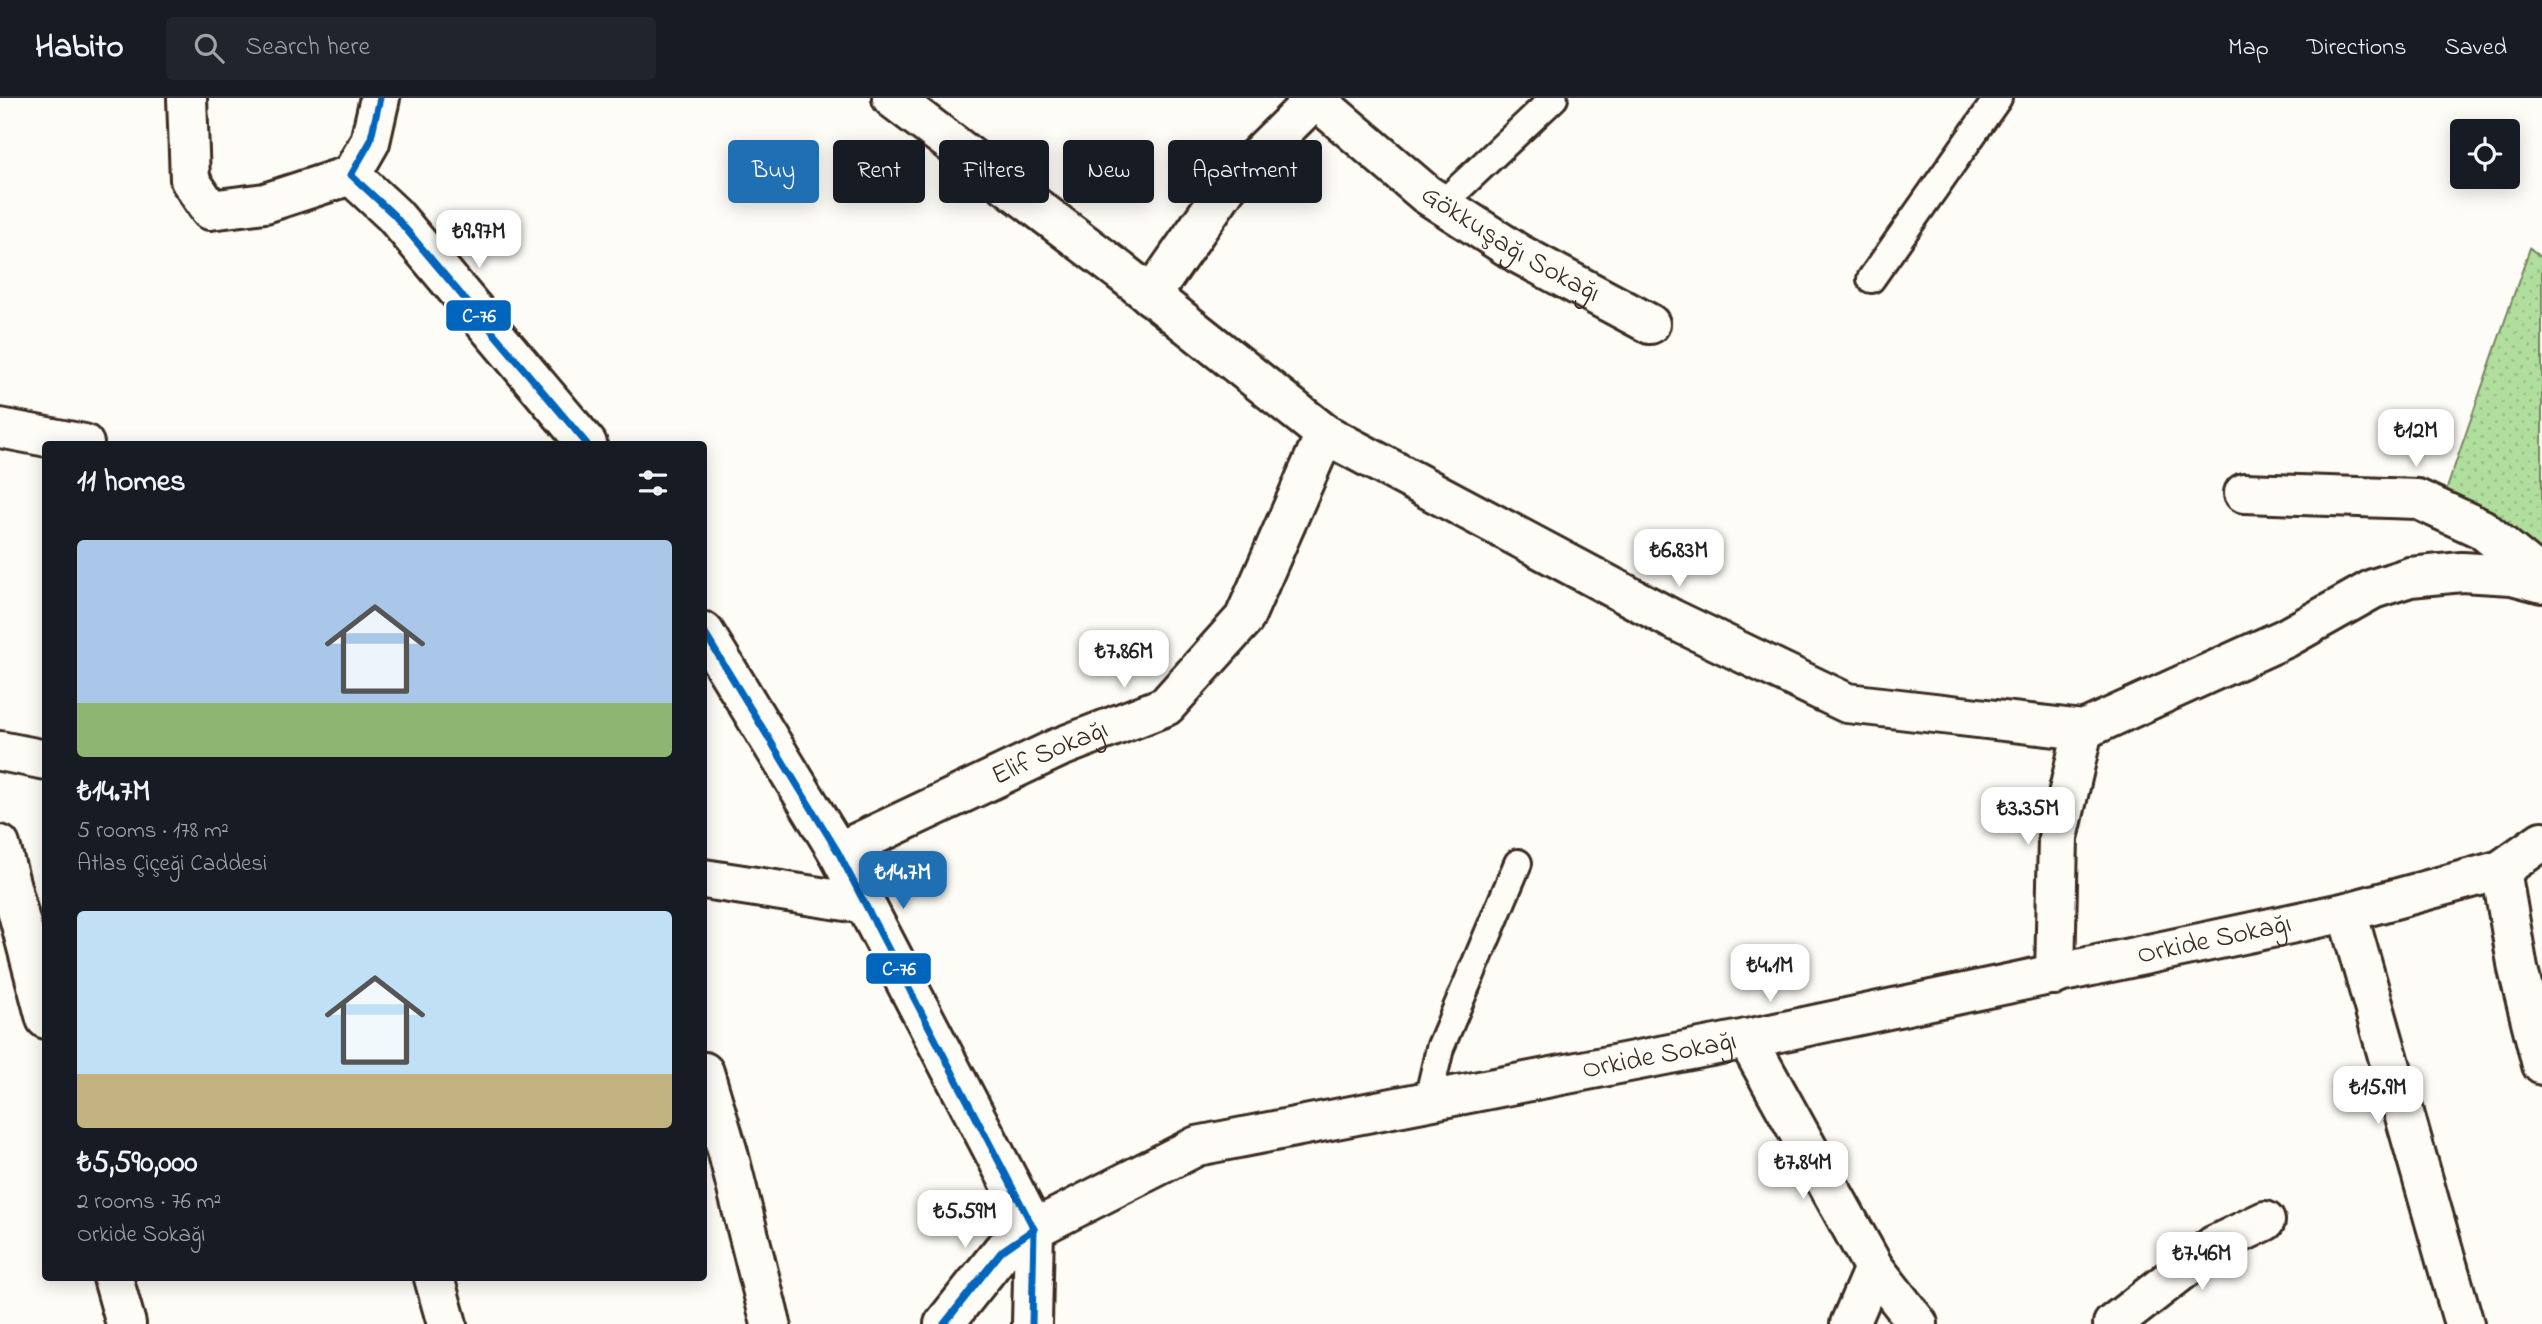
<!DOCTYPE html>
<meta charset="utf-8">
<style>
body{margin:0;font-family:"Indie Flower",sans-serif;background:#20242c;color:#f1f3f6;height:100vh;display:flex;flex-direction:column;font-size:26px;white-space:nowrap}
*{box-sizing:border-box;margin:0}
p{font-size:23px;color:#9ea1a6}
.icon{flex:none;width:38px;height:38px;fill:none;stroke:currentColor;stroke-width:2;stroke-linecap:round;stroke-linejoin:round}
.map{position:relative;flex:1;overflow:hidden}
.drawer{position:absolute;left:42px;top:343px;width:665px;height:840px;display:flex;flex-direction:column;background:#171b24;border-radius:7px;box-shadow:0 4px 18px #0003}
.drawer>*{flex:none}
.hud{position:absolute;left:728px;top:42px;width:665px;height:63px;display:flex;gap:14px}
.buttons{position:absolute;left:2450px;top:21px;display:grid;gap:14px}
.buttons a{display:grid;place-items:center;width:70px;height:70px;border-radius:7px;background:#171b24;box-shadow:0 4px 18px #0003;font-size:35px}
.price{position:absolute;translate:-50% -60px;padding:0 16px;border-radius:14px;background:#fff;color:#222;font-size:23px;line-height:46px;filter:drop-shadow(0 2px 4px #0008)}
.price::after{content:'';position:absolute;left:50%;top:42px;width:21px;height:16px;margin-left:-10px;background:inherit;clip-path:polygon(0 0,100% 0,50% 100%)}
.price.current{background:#1f6fb2;color:#fff}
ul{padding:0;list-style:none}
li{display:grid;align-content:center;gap:14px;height:371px;padding:0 35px}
li span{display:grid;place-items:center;height:217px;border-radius:7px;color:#555}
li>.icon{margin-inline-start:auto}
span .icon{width:126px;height:126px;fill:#fffc;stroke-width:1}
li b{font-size:30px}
h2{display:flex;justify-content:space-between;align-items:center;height:84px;padding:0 35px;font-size:30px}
.tag{padding:0 24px;border-radius:7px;background:#171b24;box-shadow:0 4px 18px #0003;font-size:24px;line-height:63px}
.tag.current{background:#1f6fb2;color:#fff}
header{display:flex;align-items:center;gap:42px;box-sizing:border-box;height:98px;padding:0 35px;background:#171b24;border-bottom:2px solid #363941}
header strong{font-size:33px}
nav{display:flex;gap:38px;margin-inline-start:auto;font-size:24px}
.search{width:490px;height:63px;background:#20242c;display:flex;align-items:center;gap:18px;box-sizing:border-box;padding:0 24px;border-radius:7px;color:#9ea1a6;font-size:26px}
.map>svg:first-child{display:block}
.park{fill:url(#park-dots);stroke:#76845e;stroke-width:2}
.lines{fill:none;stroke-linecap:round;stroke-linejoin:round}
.lane-casing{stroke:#3b2a1e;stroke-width:32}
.street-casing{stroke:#3b2a1e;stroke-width:44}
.lane{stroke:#fdfcf7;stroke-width:26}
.street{stroke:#fdfcf7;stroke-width:38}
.bus-1-casing{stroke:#fdfcf7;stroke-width:12}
.bus-1{stroke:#0065bd;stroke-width:7}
.labels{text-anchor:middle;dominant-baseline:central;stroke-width:5;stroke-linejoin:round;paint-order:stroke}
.street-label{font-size:28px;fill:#3b2a1e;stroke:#fdfcf7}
.line-badge{stroke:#fdfcf7;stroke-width:2.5}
.badge-label{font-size:19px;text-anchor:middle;font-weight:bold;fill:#fff}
</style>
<header>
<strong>Habito</strong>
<div class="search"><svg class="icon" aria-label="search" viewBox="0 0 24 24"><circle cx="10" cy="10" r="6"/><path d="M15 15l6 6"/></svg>Search here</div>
<nav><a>Map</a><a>Directions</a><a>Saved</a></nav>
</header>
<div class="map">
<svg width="2542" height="1226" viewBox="0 0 2542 1226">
<defs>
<pattern id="park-dots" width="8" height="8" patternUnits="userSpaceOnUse" patternTransform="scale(1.75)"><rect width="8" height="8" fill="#b0de9d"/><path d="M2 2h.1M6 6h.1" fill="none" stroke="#98bf87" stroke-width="1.8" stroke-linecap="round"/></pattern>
</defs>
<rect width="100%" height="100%" fill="#fdfcf7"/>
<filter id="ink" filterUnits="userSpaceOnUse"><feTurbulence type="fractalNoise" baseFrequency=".0143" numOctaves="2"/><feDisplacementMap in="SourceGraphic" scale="14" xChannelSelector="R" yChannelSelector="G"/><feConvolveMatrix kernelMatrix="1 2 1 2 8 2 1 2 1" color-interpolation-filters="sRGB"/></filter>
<g filter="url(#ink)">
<polygon class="park" points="2530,150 2542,160 2542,460 2446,393"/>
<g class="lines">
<defs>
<g id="lane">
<polyline points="1442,106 1554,0"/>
<polyline points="1871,181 1998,0"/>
<polyline points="1428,1002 1440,950 1518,765"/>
</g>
<g id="street">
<polyline points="187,0 190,82 210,112 265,105 351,77"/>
<polyline points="380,0 370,44 351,77 394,117 587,346"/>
<polyline points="892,0 1120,173 1325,336 1672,521 1847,605 2083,632 2286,540 2373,491 2410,479 2462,474 2512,477 2542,485"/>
<path id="s1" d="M1151,198L1228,87L1315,1L1426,96L1519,156L1650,226"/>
<polyline points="0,330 84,346"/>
<polyline points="2244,395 2417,401 2482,431 2542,480"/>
<polyline points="704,534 838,754 1034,1131 1032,1226"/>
<polyline points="0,653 46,662"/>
<polyline points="0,747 46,921"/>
<path id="s2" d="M838,754L1058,650L1166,608L1244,521L1325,336"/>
<polyline points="2501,772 2518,871 2542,967"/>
<polyline points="704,781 865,806"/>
<polyline points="2347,814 2464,1226"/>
<polyline points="2055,877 2058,740 2083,632"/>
<polyline points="1747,941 1874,1170 1918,1226"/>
<polyline points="704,974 728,1055 771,1226"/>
<polyline points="113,1180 126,1226"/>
<polyline points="434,1180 447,1226"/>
<path id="s3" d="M944,1226L1002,1153L1034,1131L1197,1048L1747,941L2347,814L2501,772L2542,743"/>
<polyline points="1850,1226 1874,1170"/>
<polyline points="2113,1226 2215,1147 2265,1123"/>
</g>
</defs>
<use href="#lane" class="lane-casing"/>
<use href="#street" class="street-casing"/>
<use href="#lane" class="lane"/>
<use href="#street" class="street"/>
<defs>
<g id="bus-1">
<polyline points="380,0 370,44 351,77 394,117 587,346"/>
<polyline points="704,534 838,754 1034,1131 1032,1226"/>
<polyline points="944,1226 1002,1153 1034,1131"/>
</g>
</defs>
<use href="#bus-1" class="bus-1-casing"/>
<use href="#bus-1" class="bus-1"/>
</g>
</g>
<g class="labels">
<g class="street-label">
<text stroke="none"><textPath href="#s1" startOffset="502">Gökkuşağı Sokağı</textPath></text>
<text stroke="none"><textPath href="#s2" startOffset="234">Elif Sokağı</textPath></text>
<text stroke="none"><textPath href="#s3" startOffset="1353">Orkide Sokağı</textPath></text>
<text stroke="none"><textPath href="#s3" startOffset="786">Orkide Sokağı</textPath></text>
</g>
</g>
<g class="line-badge">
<rect x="445" y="201" width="67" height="33" rx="7" fill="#0065bd"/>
<rect x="865" y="854" width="67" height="33" rx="7" fill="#0065bd"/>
</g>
<g class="badge-label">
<text x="479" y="224">C-76</text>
<text x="899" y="877">C-76</text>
</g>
</svg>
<div class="buttons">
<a><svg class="icon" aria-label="locate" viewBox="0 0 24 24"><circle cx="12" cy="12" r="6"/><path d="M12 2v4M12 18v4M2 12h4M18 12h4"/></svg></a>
</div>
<b class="price" style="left:479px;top:172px">₺9.97M</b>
<b class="price" style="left:2416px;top:371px">₺12M</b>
<b class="price" style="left:1679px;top:491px">₺6.83M</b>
<b class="price" style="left:1124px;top:592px">₺7.86M</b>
<b class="price" style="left:2028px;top:749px">₺3.35M</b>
<b class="price current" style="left:903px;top:813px">₺14.7M</b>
<b class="price" style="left:1770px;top:906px">₺4.1M</b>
<b class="price" style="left:2378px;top:1028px">₺15.9M</b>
<b class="price" style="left:1803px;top:1103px">₺7.84M</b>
<b class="price" style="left:965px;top:1152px">₺5.59M</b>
<b class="price" style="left:2202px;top:1194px">₺7.46M</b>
<div class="hud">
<a class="tag current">Buy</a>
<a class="tag">Rent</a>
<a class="tag">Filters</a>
<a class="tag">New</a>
<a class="tag">Apartment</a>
</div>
<section class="drawer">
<h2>11 homes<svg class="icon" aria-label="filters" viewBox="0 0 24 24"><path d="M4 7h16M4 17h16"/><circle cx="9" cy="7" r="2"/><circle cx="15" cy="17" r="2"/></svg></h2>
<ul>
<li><span style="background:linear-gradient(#a9c7e8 75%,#8fb573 0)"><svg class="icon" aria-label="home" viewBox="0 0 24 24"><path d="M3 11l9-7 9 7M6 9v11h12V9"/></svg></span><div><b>₺14.7M</b><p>5 rooms · 178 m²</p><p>Atlas Çiçeği Caddesi</p></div></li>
<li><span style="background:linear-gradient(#bfe0f5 75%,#c2b280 0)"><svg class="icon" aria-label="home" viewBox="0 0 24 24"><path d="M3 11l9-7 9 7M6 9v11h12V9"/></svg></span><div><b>₺5,590,000</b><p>2 rooms · 76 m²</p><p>Orkide Sokağı</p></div></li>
</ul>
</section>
</div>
